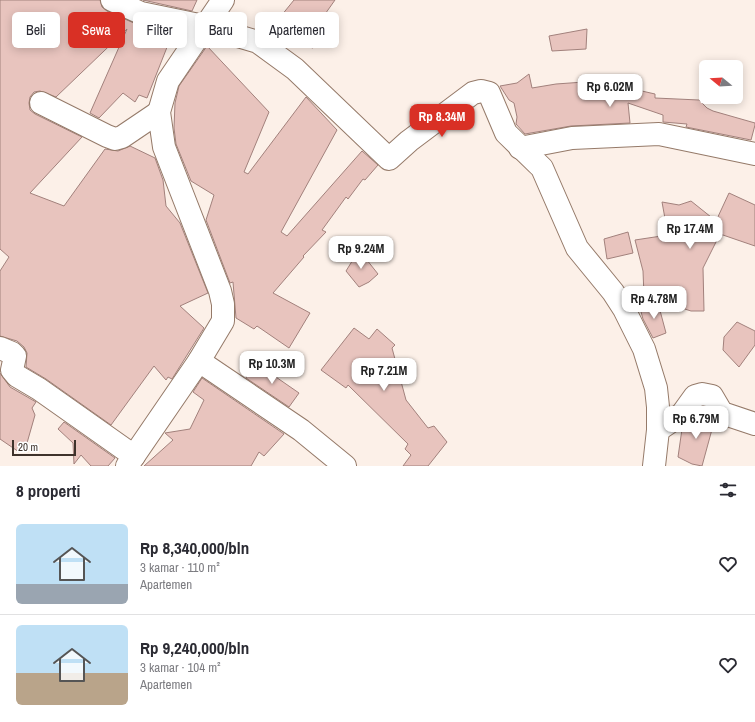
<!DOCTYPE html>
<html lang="id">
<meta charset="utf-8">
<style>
body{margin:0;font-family:"Archivo Narrow",sans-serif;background:#f7f7f7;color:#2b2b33;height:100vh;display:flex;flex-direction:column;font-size:15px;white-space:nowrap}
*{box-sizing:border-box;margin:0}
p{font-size:13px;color:#7c7c81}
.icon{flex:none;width:22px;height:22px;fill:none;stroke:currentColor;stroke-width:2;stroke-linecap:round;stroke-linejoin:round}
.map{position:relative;height:466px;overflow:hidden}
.side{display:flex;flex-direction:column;background:#fff;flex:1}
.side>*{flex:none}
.banner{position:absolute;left:12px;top:12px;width:400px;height:36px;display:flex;gap:8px}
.needle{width:26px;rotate:288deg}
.fabs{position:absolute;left:699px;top:60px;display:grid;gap:8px}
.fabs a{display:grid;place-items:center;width:44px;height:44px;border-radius:6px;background:#fff;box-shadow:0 2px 10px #0003;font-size:20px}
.scale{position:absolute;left:12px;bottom:10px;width:64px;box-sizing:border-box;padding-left:4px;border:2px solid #3e322b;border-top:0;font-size:11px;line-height:14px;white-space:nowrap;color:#3e322b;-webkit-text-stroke:3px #fff;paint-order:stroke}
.price{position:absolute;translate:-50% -34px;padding:0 9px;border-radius:8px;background:#fff;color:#222;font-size:13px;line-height:26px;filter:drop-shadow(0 1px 2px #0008)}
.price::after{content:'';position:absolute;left:50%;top:24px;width:12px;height:9px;margin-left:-6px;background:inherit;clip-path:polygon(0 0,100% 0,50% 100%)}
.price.current{background:#d93025;color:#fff}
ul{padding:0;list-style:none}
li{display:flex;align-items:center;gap:12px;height:100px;padding:0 16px}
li+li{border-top:1px solid #e1e1e2}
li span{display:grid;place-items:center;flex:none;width:112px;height:80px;border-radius:6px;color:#555}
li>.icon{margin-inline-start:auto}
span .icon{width:48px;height:48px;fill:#fffc;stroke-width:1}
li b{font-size:17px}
h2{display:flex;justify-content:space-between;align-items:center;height:48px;padding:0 16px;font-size:17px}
.pill{padding:0 14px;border-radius:6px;background:#fff;box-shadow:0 2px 10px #0003;font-size:14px;line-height:36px}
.pill.current{background:#d93025;color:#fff}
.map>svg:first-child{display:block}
.building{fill:#e8c4be;stroke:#a2817c}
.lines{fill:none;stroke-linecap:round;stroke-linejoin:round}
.minor-casing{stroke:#957a69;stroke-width:24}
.minor{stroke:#fff;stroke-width:22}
</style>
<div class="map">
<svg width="755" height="466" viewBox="0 0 755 466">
<rect width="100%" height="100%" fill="#fcf0e8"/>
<g class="building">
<polygon points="0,0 100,0 102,7 107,11 136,24 173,32 147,98 139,95 135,102 123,93 99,118 90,113 127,29 56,97 40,91 34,92 30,97 29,103 30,110 35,114 82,137 30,193 64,206 105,149 118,151 130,146 155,158 163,180 166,206 180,223 208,293 180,306 204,328 172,379 168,377 166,380 154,366 111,425 46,379 26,367 27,353 24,347 17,341 0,336 0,271 9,257 0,249"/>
<polygon points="143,0 197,0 192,11"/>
<polygon points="294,0 335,0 323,17 313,48 296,43 299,32 281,16"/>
<polygon points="587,29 586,49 552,51 549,36"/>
<polygon points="176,33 184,35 176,47"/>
<polygon points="207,46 269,112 244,172 248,174 306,97 337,130 281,232 287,236 362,151 378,165 365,180 363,179 348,199 346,197 322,230 326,232 303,256 304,257 273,293 310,313 289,348 257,326 254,329 236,318 233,282 230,283 206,220 214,195 191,181 176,144 174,128 175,103 179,86"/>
<polygon points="529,74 532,88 556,84 598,81 655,94 655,98 699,100 707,108 713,111 755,123 755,125 751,140 686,127 687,124 663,122 663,115 628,103 630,123 571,126 525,134 516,124 517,117 514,103 509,100 500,86 517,83"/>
<polygon points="729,193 755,205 755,246 720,234 703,268 704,311 691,311 644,296 643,271 635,240 668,235 662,202 679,205 691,201 716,221"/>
<polygon points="628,232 633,253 607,259 604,239"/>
<polygon points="359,250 378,274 369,282 359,287 346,271"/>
<polygon points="658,303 666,333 653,338 643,319 640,308"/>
<polygon points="737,322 755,331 755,345 739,367 723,350 724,337"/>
<polygon points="354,328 369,339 377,329 395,345 392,348 406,400 428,428 434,426 447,442 428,466 403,466 411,455 405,449 408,444 348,385 346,388 321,370"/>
<polygon points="253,363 274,373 273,375 299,393 289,407 246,378"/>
<polygon points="0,373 10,387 36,402 32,408 35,415 27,443 19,452 0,439"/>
<polygon points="202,378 284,434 264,456 259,452 251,466 144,466 173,440 165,433 190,429 204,400 193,392"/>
<polygon points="697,415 711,418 714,422 702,466 692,464 678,457 682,429 692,422"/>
<polygon points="64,422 115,458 108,466 91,466 81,455 74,464 73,443 58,429"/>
</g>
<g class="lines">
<defs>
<g id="minor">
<polyline points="112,0 141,13 204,26 258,42 295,69 389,159 409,141 473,93 481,91 489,93 506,133 542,168 577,248 613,292 624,309 644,349 656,388 658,407 658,430 654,466"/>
<polyline points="41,103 107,136 115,139 122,137 159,112"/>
<polyline points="520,148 572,138 659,134 755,154"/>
<polyline points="0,348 12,353 15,356 12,370 17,376 39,389 134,456"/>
<polyline points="199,361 301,430 345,466"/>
<polyline points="658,430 682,414 695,396 702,394 712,396 722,413 755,424"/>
<polyline points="127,466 199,361 223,321 223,304 220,291 164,147 159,112 168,81 223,0"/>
</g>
</defs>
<use href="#minor" class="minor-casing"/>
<use href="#minor" class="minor"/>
</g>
</svg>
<div class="fabs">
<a><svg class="needle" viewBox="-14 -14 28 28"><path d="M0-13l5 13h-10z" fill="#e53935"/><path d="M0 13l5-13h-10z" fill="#7c7c81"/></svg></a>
</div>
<div class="scale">20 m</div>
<b class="price" style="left:610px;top:108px">Rp 6.02M</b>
<b class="price current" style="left:442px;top:138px">Rp 8.34M</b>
<b class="price" style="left:690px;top:250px">Rp 17.4M</b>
<b class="price" style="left:361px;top:270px">Rp 9.24M</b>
<b class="price" style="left:654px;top:320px">Rp 4.78M</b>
<b class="price" style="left:272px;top:385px">Rp 10.3M</b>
<b class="price" style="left:384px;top:392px">Rp 7.21M</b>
<b class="price" style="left:696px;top:440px">Rp 6.79M</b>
<div class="banner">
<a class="pill">Beli</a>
<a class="pill current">Sewa</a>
<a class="pill">Filter</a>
<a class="pill">Baru</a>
<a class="pill">Apartemen</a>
</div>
</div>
<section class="side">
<h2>8 properti<svg class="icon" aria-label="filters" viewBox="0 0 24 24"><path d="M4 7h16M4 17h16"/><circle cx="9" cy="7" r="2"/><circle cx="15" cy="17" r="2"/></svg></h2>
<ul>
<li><span style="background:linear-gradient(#bfe0f5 75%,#9aa5b1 0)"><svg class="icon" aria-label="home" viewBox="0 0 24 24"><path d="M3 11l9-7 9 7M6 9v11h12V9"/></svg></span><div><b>Rp 8,340,000/bln</b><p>3 kamar · 110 m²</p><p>Apartemen</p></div><svg class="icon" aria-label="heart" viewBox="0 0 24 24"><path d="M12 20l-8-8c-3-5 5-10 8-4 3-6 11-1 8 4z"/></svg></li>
<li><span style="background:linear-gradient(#bfe0f5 60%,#b9a48a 0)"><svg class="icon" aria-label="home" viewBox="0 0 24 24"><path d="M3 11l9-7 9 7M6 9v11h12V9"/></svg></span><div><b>Rp 9,240,000/bln</b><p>3 kamar · 104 m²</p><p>Apartemen</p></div><svg class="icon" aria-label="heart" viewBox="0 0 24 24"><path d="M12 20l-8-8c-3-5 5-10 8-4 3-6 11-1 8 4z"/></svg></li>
</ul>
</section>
